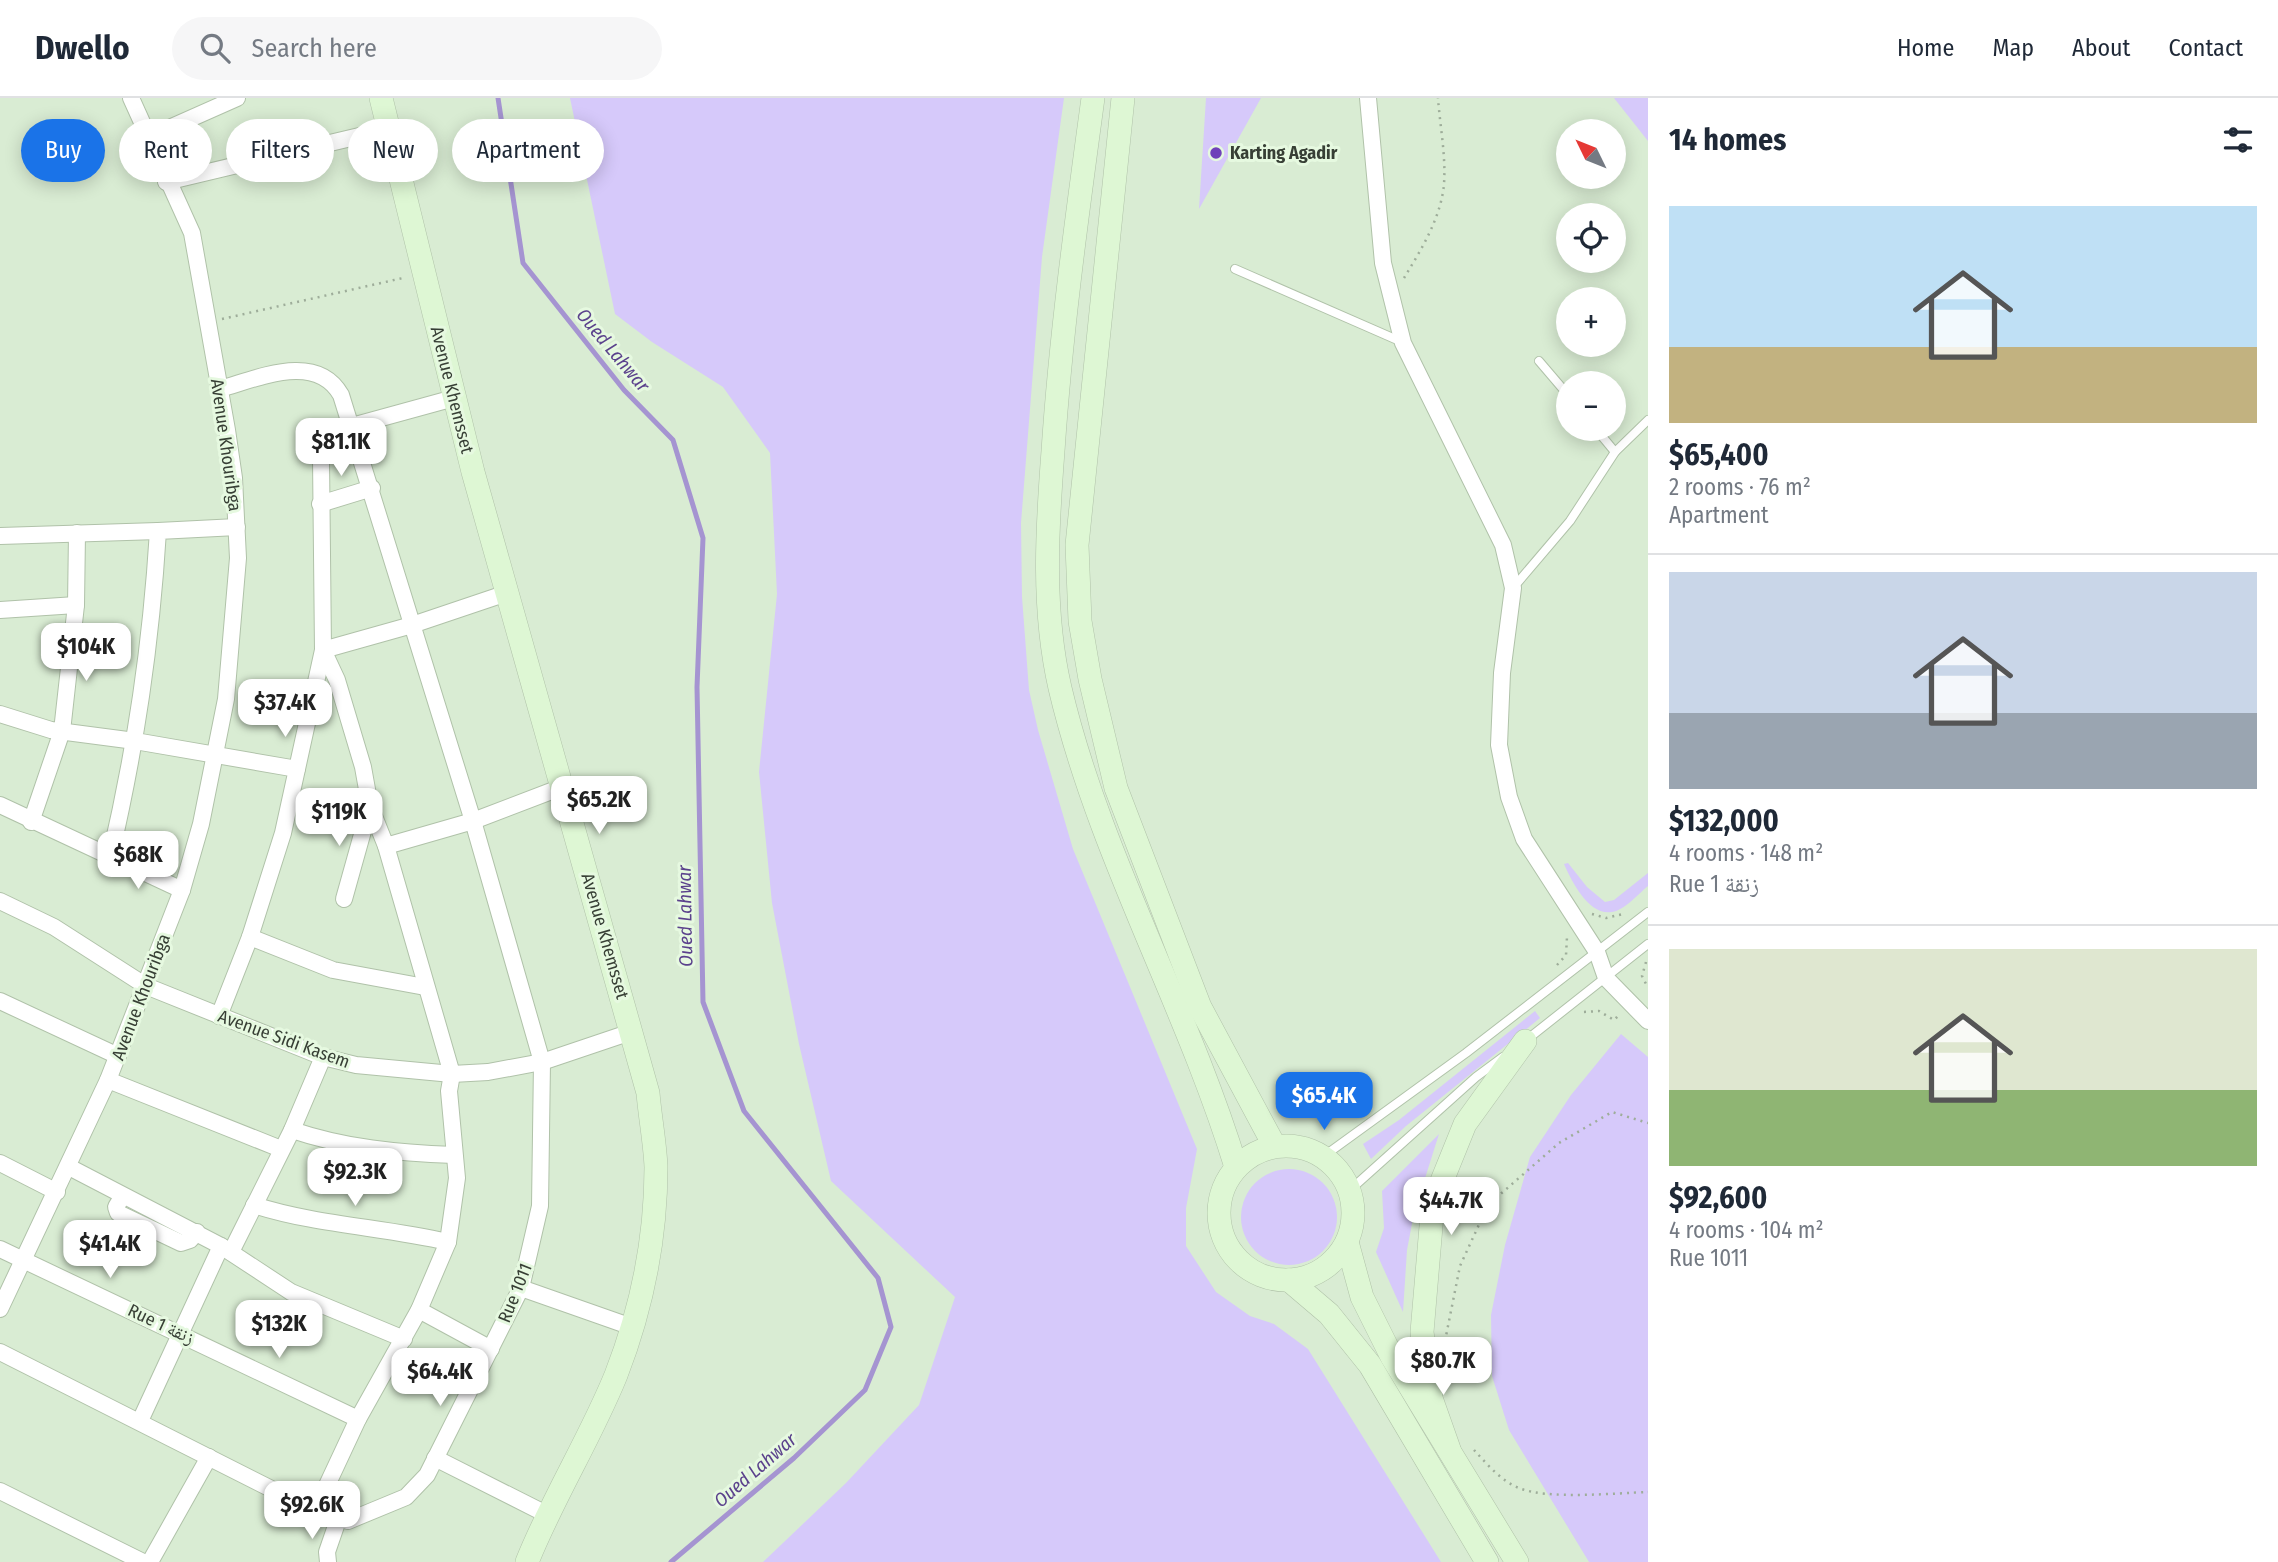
<!DOCTYPE html>
<meta charset="utf-8">
<style>
body{margin:0;font-family:"Fira Sans Condensed","Noto Naskh Arabic",sans-serif;background:#f6f6f7;color:#1f2937;height:100vh;display:flex;flex-direction:column;font-size:26px;white-space:nowrap}
*{box-sizing:border-box;margin:0}
p{font-size:23px;color:#747a83}
.icon{flex:none;width:38px;height:38px;fill:none;stroke:currentColor;stroke-width:2;stroke-linecap:round;stroke-linejoin:round}
.map{position:relative;flex:1;overflow:hidden}
.sheet{display:flex;flex-direction:column;background:#fff;width:630px}
.sheet>*{flex:none}
.hud{position:absolute;left:21px;top:21px;width:665px;height:63px;display:flex;gap:14px}
.needle{width:46px;rotate:313deg}
.tools{position:absolute;left:1556px;top:21px;display:grid;gap:14px}
.tools a{display:grid;place-items:center;width:70px;height:70px;border-radius:50%;background:#fff;box-shadow:0 4px 18px #0003;font-size:35px}
.price{position:absolute;translate:-50% -60px;padding:0 16px;border-radius:14px;background:#fff;color:#222;font-size:23px;line-height:46px;filter:drop-shadow(0 2px 4px #0008)}
.price::after{content:'';position:absolute;left:50%;top:42px;width:21px;height:16px;margin-left:-10px;background:inherit;clip-path:polygon(0 0,100% 0,50% 100%)}
.price.on{background:#1a73e8;color:#fff}
ul{padding:0;list-style:none}
li{display:grid;align-content:center;gap:14px;height:371px;padding:0 21px}
li+li{border-top:2px solid #e0e1e3}
li span{display:grid;place-items:center;height:217px;border-radius:0px;color:#555}
li>.icon{margin-inline-start:auto}
span .icon{width:126px;height:126px;fill:#fffc;stroke-width:1}
li b{font-size:30px}
h2{display:flex;justify-content:space-between;align-items:center;height:84px;padding:0 21px;font-size:30px}
.pill{padding:0 24px;border-radius:32px;background:#fff;box-shadow:0 4px 18px #0003;font-size:24px;line-height:63px}
.pill.on{background:#1a73e8;color:#fff}
header{display:flex;align-items:center;gap:42px;box-sizing:border-box;height:98px;padding:0 35px;background:#fff;border-bottom:2px solid #e0e1e3}
header strong{font-size:33px}
nav{display:flex;gap:38px;margin-inline-start:auto;font-size:24px}
.search{width:490px;height:63px;background:#f6f6f7;display:flex;align-items:center;gap:18px;box-sizing:border-box;padding:0 24px;border-radius:38px;color:#747a83;font-size:26px}
main{display:flex;flex:1;min-height:0}
.map>svg:first-child{display:block}
.green{fill:#d6c9fa}
.lines{fill:none;stroke-linecap:round;stroke-linejoin:round}
.stream{stroke:#a594d1;stroke-width:5}
.lane-casing{stroke:#b0c2a9;stroke-width:10}
.street-casing{stroke:#b0c2a9;stroke-width:18}
.secondary-casing{stroke:#b0c2a9;stroke-width:24}
.path{stroke:#9ead9a;stroke-width:2.5;stroke-dasharray:2 5;stroke-linecap:butt}
.lane{stroke:#fff;stroke-width:8}
.street{stroke:#fff;stroke-width:16}
.secondary{stroke:#def7d4;stroke-width:23}
.poi-dot{fill:#6f41b9;stroke:#e6f9e0;stroke-width:2.5}
.labels{text-anchor:middle;dominant-baseline:central;stroke-width:6;stroke-linejoin:round;paint-order:stroke}
.poi-label{font-size:18px;font-weight:bold;fill:#373f35;stroke:#e6f9e0;text-anchor:start}
.street-label{font-size:18px;fill:#373f35;stroke:#e6f9e0}
.water-label{font-size:19px;font-style:italic;fill:#5b428c;stroke:#e6f9e0}
</style>
<header>
<strong>Dwello</strong>
<div class="search"><svg class="icon" aria-label="search" viewBox="0 0 24 24"><circle cx="10" cy="10" r="6"/><path d="M15 15l6 6"/></svg>Search here</div>
<nav><a>Home</a><a>Map</a><a>About</a><a>Contact</a></nav>
</header>
<main>
<div class="map">
<svg width="1648" height="1464" viewBox="0 0 1648 1464">
<rect width="100%" height="100%" fill="#d9ecd3"/>
<g class="green">
<polygon points="570,0 1064,0 1042,159 1021,425 1022,499 1029,592 1038,632 1073,751 1197,1051 1186,1110 1186,1148 1216,1194 1250,1218 1274,1226 1308,1251 1441,1464 763,1464 846,1385 919,1307 955,1199 831,1083 799,946 772,805 759,674 777,496 770,355 723,289 652,244 615,216"/>
<polygon points="1206,0 1261,0 1199,111"/>
<polygon points="1614,0 1648,0 1648,43"/>
<path d="M1568,765L1587,789L1605,804L1614,802L1648,775V788C1638,796 1625,812 1612,814C1589,818 1572,784 1564,766Z"/>
<polygon points="1535,913 1540,920 1406,1028 1371,1061 1363,1046 1399,1022"/>
<polygon points="1621,936 1648,959 1648,1464 1589,1464 1509,1332 1492,1278 1491,1217 1505,1147 1530,1059 1571,997"/>
<polygon points="1439,1036 1414,1115 1407,1152 1403,1214 1376,1154 1384,1130 1382,1093"/>
<circle cx="1289" cy="1119" r="48"/>
</g>
<g class="lines">
<polyline class="stream" points="498,0 523,165 624,292 673,342 703,440 697,589 703,904 744,1013 878,1180 891,1229 865,1292 794,1360 671,1464"/>
<defs>
<g id="lane">
<polyline points="1235,171 1402,244"/>
<polyline points="1539,263 1568,297"/>
<polyline points="1596,331 1615,354"/>
<polyline points="1513,490 1570,423 1615,354 1648,322"/>
<polyline points="1525,943 1648,846"/>
<polyline points="1324,1058 1466,955 1648,814"/>
<polyline points="1350,1092 1476,979 1503,959"/>
</g>
<g id="street">
<polyline points="1368,0 1383,165 1403,245 1503,447 1513,490 1502,575 1499,647 1509,699 1524,741 1597,854 1606,880 1648,923"/>
<polyline points="149,39 237,0"/>
<polyline points="166,84 389,31"/>
<polyline points="352,328 454,300"/>
<polyline points="320,406 372,390"/>
<polyline points="0,438 158,433"/>
<polyline points="0,512 76,507"/>
<polyline points="0,616 51,632 135,643 297,671"/>
<polyline points="0,707 182,792"/>
<polyline points="31,724 62,633 76,507 77,435"/>
<polyline points="386,748 473,723 562,689"/>
<path d="M110,760C136,648 151,547 158,433L237,429"/>
<polyline points="344,801 370,708"/>
<polyline points="0,803 54,829 146,888 323,959 356,967 452,976 488,974 542,964 631,934"/>
<polyline points="250,839 333,872 425,889"/>
<polyline points="0,903 118,958"/>
<polyline points="219,918 250,839 283,735 323,552 321,360"/>
<polyline points="108,982 281,1051"/>
<path d="M292,1032C345,1050 398,1055 454,1057"/>
<polyline points="0,1065 57,1094"/>
<polyline points="69,1069 221,1148 291,1194 404,1241"/>
<polyline points="122,1099 116,1109 118,1115 181,1145 190,1142 197,1134"/>
<path d="M254,1107C317,1127 382,1129 448,1144"/>
<polyline points="0,1151 358,1321"/>
<polyline points="231,1154 292,1032 323,959"/>
<polyline points="521,1190 632,1229"/>
<polyline points="0,1211 108,982 182,792 201,726 226,601 238,460 234,380 227,332 192,135 131,0"/>
<polyline points="419,1212 491,1251"/>
<path d="M0,1254L315,1413L348,1423L406,1399L427,1377L521,1190L540,1108L542,964L473,723L341,297C316,253 257,281 219,291"/>
<polyline points="140,1323 221,1148"/>
<polyline points="435,1360 546,1416"/>
<polyline points="0,1393 143,1464"/>
<polyline points="315,1413 358,1321 419,1212 448,1144 457,1080 449,993 452,976 386,748 370,708 363,669 337,582 323,552 412,527 507,495"/>
<polyline points="150,1464 209,1359"/>
<polyline points="328,1464 327,1454 338,1422"/>
</g>
<g id="secondary">
<path d="M381,0L473,374L648,995C650,1019 655,1045 656,1069C656,1141 642,1210 616,1277C590,1341 553,1399 527,1464"/>
<path d="M1093,0C1077,118 1061,234 1053,353C1047,431 1042,512 1060,590C1099,756 1186,906 1236,1069"/>
<polyline points="1123,0 1077,447 1080,523 1090,581 1116,690 1200,909 1274,1047"/>
<circle cx="1286" cy="1115" r="67"/>
<polyline points="1347,1144 1362,1199 1392,1259 1517,1464"/>
<polyline points="1289,1182 1329,1216 1370,1267 1487,1464"/>
<polyline points="1449,1351 1431,1300 1422,1234 1433,1105 1465,1026 1525,943"/>
</g>
</defs>
<use href="#lane" class="lane-casing"/>
<use href="#street" class="street-casing"/>
<use href="#secondary" class="secondary-casing"/>
<g class="path">
<path d="M1404,180C1421,152 1441,120 1444,86C1446,58 1440,28 1438,0"/>
<polyline points="222,221 403,180"/>
<polyline points="1592,816 1606,820 1623,816"/>
<polyline points="1646,864 1642,878 1648,890"/>
<polyline points="1557,867 1566,857 1567,839"/>
<polyline points="1584,914 1599,913 1614,922 1620,916"/>
<polyline points="1445,1243 1460,1168 1488,1107 1559,1045 1612,1014 1648,1025"/>
<path d="M1474,1352C1487,1366 1501,1383 1519,1390C1548,1402 1615,1395 1648,1394"/>
</g>
<use href="#lane" class="lane"/>
<use href="#street" class="street"/>
<use href="#secondary" class="secondary"/>
</g>
<circle class="poi-dot" cx="1216" cy="55" r="7"/>
<g class="labels">
<g class="poi-label">
<text x="1230" y="55">Karting Agadir</text>
</g>
<g class="street-label">
<text transform="translate(452 292) rotate(76)">Avenue Khemsset</text>
<text transform="translate(226 347) rotate(82)">Avenue Khouribga</text>
<text transform="translate(605 838) rotate(74)">Avenue Khemsset</text>
<text transform="translate(141 899) rotate(-69)">Avenue Khouribga</text>
<text transform="translate(284 941) rotate(20)">Avenue Sidi Kasem</text>
<text transform="translate(515 1195) rotate(-68)">Rue 1011</text>
<text transform="translate(161 1226) rotate(25)">Rue 1 زنقة</text>
</g>
<g class="water-label">
<text transform="translate(613 252) rotate(50)">Oued Lahwar</text>
<text transform="translate(685 818) rotate(-91)">Oued Lahwar</text>
<text transform="translate(755 1372) rotate(-41)">Oued Lahwar</text>
</g>
</g>
</svg>
<div class="tools">
<a><svg class="needle" viewBox="-14 -14 28 28"><path d="M0-13l5 13h-10z" fill="#e53935"/><path d="M0 13l5-13h-10z" fill="#747a83"/></svg></a>
<a><svg class="icon" aria-label="locate" viewBox="0 0 24 24"><circle cx="12" cy="12" r="6"/><path d="M12 2v4M12 18v4M2 12h4M18 12h4"/></svg></a>
<a>+</a>
<a>−</a>
</div>
<b class="price" style="left:341px;top:380px">$81.1K</b>
<b class="price" style="left:86px;top:585px">$104K</b>
<b class="price" style="left:285px;top:641px">$37.4K</b>
<b class="price" style="left:599px;top:738px">$65.2K</b>
<b class="price" style="left:339px;top:750px">$119K</b>
<b class="price" style="left:138px;top:793px">$68K</b>
<b class="price on" style="left:1324px;top:1034px">$65.4K</b>
<b class="price" style="left:355px;top:1110px">$92.3K</b>
<b class="price" style="left:1451px;top:1139px">$44.7K</b>
<b class="price" style="left:110px;top:1182px">$41.4K</b>
<b class="price" style="left:279px;top:1262px">$132K</b>
<b class="price" style="left:1443px;top:1299px">$80.7K</b>
<b class="price" style="left:440px;top:1310px">$64.4K</b>
<b class="price" style="left:312px;top:1443px">$92.6K</b>
<div class="hud">
<a class="pill on">Buy</a>
<a class="pill">Rent</a>
<a class="pill">Filters</a>
<a class="pill">New</a>
<a class="pill">Apartment</a>
</div>
</div>
<section class="sheet">
<h2>14 homes<svg class="icon" aria-label="filters" viewBox="0 0 24 24"><path d="M4 7h16M4 17h16"/><circle cx="9" cy="7" r="2"/><circle cx="15" cy="17" r="2"/></svg></h2>
<ul>
<li><span style="background:linear-gradient(#bfe0f5 65%,#c2b280 0)"><svg class="icon" aria-label="home" viewBox="0 0 24 24"><path d="M3 11l9-7 9 7M6 9v11h12V9"/></svg></span><div><b>$65,400</b><p>2 rooms · 76 m²</p><p>Apartment</p></div></li>
<li><span style="background:linear-gradient(#c9d6e8 65%,#9aa5b1 0)"><svg class="icon" aria-label="home" viewBox="0 0 24 24"><path d="M3 11l9-7 9 7M6 9v11h12V9"/></svg></span><div><b>$132,000</b><p>4 rooms · 148 m²</p><p>Rue 1 زنقة</p></div></li>
<li><span style="background:linear-gradient(#dfe7d0 65%,#8fb573 0)"><svg class="icon" aria-label="home" viewBox="0 0 24 24"><path d="M3 11l9-7 9 7M6 9v11h12V9"/></svg></span><div><b>$92,600</b><p>4 rooms · 104 m²</p><p>Rue 1011</p></div></li>
</ul>
</section>
</main>
